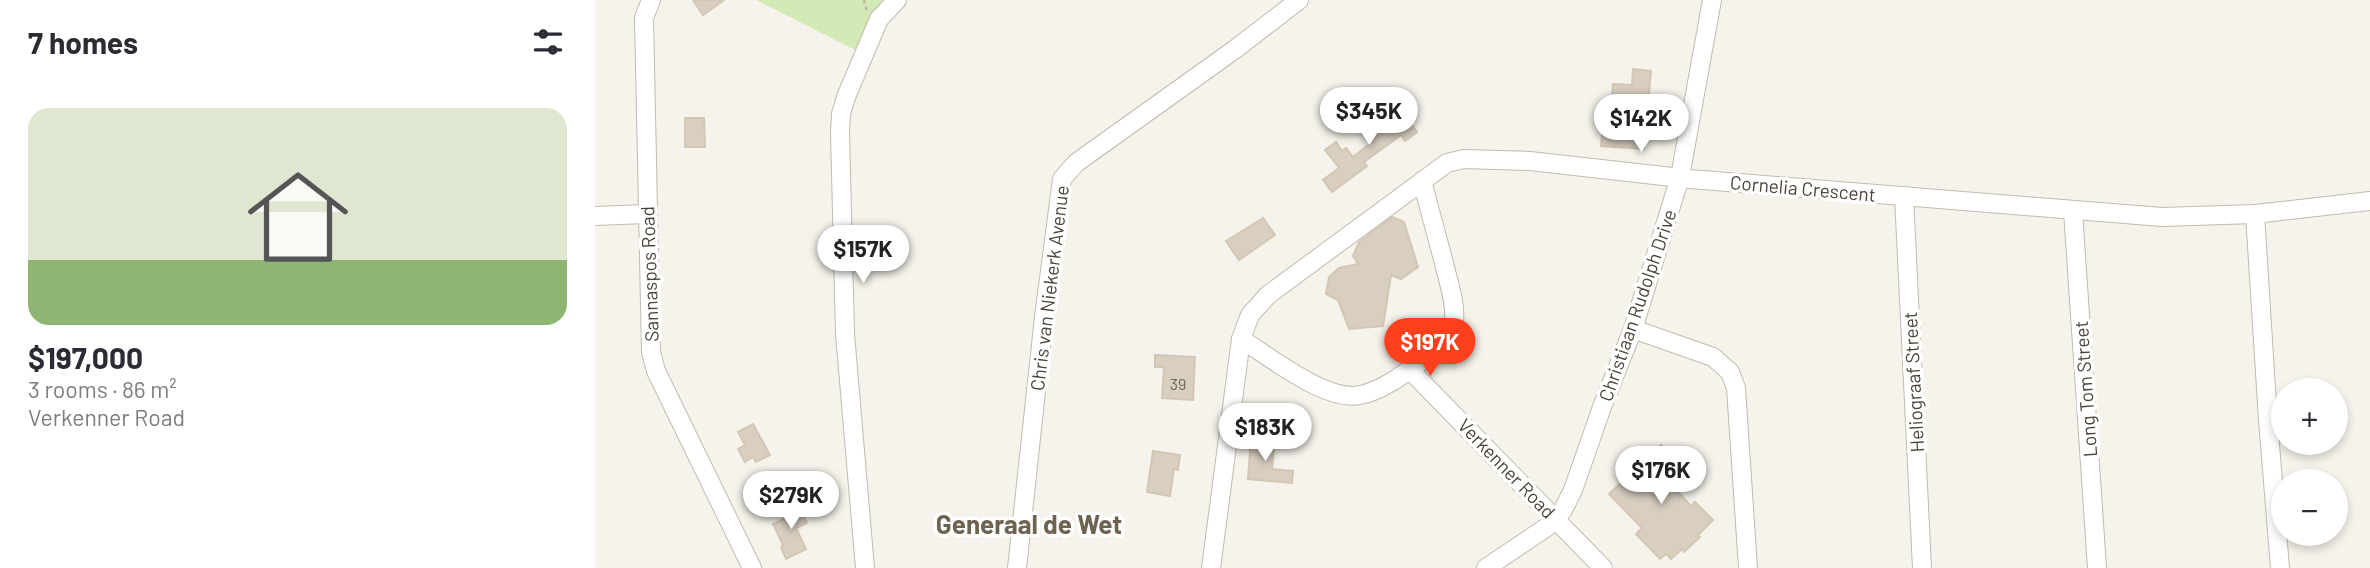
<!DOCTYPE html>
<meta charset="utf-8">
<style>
body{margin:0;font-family:Barlow,sans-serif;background:#f7f7f7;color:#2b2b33;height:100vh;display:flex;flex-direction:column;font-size:26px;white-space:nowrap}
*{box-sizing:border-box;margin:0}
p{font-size:23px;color:#7c7c81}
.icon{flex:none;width:38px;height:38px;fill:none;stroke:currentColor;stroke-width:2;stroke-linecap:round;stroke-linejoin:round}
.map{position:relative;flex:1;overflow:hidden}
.drawer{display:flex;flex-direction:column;background:#fff;width:595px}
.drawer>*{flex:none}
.buttons{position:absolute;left:1676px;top:378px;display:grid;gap:14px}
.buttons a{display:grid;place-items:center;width:77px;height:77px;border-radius:50%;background:#fff;box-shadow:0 4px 10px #0003;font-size:35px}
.price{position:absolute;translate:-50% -60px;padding:0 16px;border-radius:24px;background:#fff;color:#222;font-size:23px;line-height:46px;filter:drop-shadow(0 2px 4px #0008)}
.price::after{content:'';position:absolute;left:50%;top:42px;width:21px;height:16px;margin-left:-10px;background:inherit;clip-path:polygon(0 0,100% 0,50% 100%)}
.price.selected{background:#fc3f1d;color:#fff}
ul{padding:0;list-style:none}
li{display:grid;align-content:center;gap:14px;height:371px;padding:0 28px}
li span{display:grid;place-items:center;height:217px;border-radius:21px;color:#555}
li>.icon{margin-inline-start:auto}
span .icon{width:126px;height:126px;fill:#fffc;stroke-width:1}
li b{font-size:30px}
h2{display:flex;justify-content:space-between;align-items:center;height:84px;padding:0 28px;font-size:30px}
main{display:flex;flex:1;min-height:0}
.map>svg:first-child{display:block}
.green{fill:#d2eab5}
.building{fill:#d8cfc1;stroke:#d3c7b4;stroke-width:2}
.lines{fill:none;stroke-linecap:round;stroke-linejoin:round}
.minor-casing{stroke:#c2bbae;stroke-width:20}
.path{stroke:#c4b79f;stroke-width:2.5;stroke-dasharray:3.5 3.5;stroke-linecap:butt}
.minor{stroke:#fff;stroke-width:18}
.labels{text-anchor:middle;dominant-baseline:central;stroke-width:7;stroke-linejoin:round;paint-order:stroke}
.number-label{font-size:16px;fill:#6e675b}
.street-label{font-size:19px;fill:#4b4439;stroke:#fff}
.district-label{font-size:26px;font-weight:bold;fill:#6e6250;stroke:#fff}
</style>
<main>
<section class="drawer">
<h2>7 homes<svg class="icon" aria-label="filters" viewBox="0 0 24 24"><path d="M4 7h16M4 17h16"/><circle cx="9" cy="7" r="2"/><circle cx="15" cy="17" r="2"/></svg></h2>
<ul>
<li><span style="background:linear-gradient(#dfe7d0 70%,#8fb573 0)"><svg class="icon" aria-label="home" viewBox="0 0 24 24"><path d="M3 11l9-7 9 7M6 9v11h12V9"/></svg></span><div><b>$197,000</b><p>3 rooms · 86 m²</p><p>Verkenner Road</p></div></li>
</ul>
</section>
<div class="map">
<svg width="1775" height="568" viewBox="0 0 1775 568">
<rect width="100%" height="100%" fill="#f6f3ec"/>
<polygon class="green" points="161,0 291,0 281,11 260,50"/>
<g class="building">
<polygon points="98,0 129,0 108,15"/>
<polygon points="1038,69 1056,71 1049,149 1006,146 1009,115 1016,116 1018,84 1037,85"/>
<polygon points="801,103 822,132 810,141 806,135 769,162 772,166 737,192 728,180 744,168 730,150 741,142 747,151 751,148 758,157 777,142 772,134 789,121 785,115"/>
<polygon points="90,118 109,118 110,147 90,147"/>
<polygon points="797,217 809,222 823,267 806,279 796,275 788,326 754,329 743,300 731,294 734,277 744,268 763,264 758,256 764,242"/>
<polygon points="668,218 680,235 644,260 631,241"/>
<polygon points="560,355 600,357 598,400 567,398 569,367 560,367"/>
<polygon points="158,424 175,455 161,462 158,457 150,462 143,449 150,445 143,432"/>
<polygon points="656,438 676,440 675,447 679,448 677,469 698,471 697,483 653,479"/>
<polygon points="1066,445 1089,470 1082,476 1089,484 1082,491 1096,506 1100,502 1118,520 1103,535 1105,537 1089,552 1087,549 1076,559 1071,554 1065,559 1041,534 1047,528 1014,494"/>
<polygon points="558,451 585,455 583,470 579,469 575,496 552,492"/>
<polygon points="201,500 212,523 201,528 211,549 191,559 186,547 188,545 178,524 195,516 190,505"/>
</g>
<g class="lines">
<defs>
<g id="minor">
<polyline points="56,0 49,18 56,352 61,371 157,568"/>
<polyline points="1309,196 1327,568"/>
<polyline points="1478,211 1502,568"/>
<polyline points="1660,214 1673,420 1685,568"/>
<polyline points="0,216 51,214"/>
<polyline points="1038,329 1118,357 1135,372 1141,388 1153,568"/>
<path d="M646,339C675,357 731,402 765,395C787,391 809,374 826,361C839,352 857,339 859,321C861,303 853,281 849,263C842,236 834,208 827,181"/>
<polyline points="815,370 1008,568"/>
<polyline points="270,568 250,334 245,132 246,114 251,97 284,19 302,0"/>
<polyline points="422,568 449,317 467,179 481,163 639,50 704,0"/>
<polyline points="616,568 646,339 655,315 673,295 852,163 869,159 935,161 1095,179 1567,217 1660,214 1775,201"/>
<polyline points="891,568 952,527 968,510 978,490 1007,407 1038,329 1085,177 1117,0"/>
</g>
</defs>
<use href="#minor" class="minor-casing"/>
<polyline class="path" points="269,0 272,12"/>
<use href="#minor" class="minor"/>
</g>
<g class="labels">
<g class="number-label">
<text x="583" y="383">39</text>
</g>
<g class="street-label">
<text transform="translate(1208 188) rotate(5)">Cornelia Crescent</text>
<text transform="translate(54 274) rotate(-92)">Sannaspos Road</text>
<text transform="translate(454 288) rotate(-83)">Chris van Niekerk Avenue</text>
<text transform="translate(1042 305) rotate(-71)">Christiaan Rudolph Drive</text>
<text transform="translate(1318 382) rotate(-93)">Heliograaf Street</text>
<text transform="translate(1490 389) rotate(-94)">Long Tom Street</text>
<text transform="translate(912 468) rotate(46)">Verkenner Road</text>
</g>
<g class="district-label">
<text x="434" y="523">Generaal de Wet</text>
</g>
</g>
</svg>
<div class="buttons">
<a>+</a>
<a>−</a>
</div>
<b class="price" style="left:774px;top:147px">$345K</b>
<b class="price" style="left:1046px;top:154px">$142K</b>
<b class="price" style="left:268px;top:285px">$157K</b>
<b class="price selected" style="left:835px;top:378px">$197K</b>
<b class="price" style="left:670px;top:463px">$183K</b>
<b class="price" style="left:1066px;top:506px">$176K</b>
<b class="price" style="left:196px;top:531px">$279K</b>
</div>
</main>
